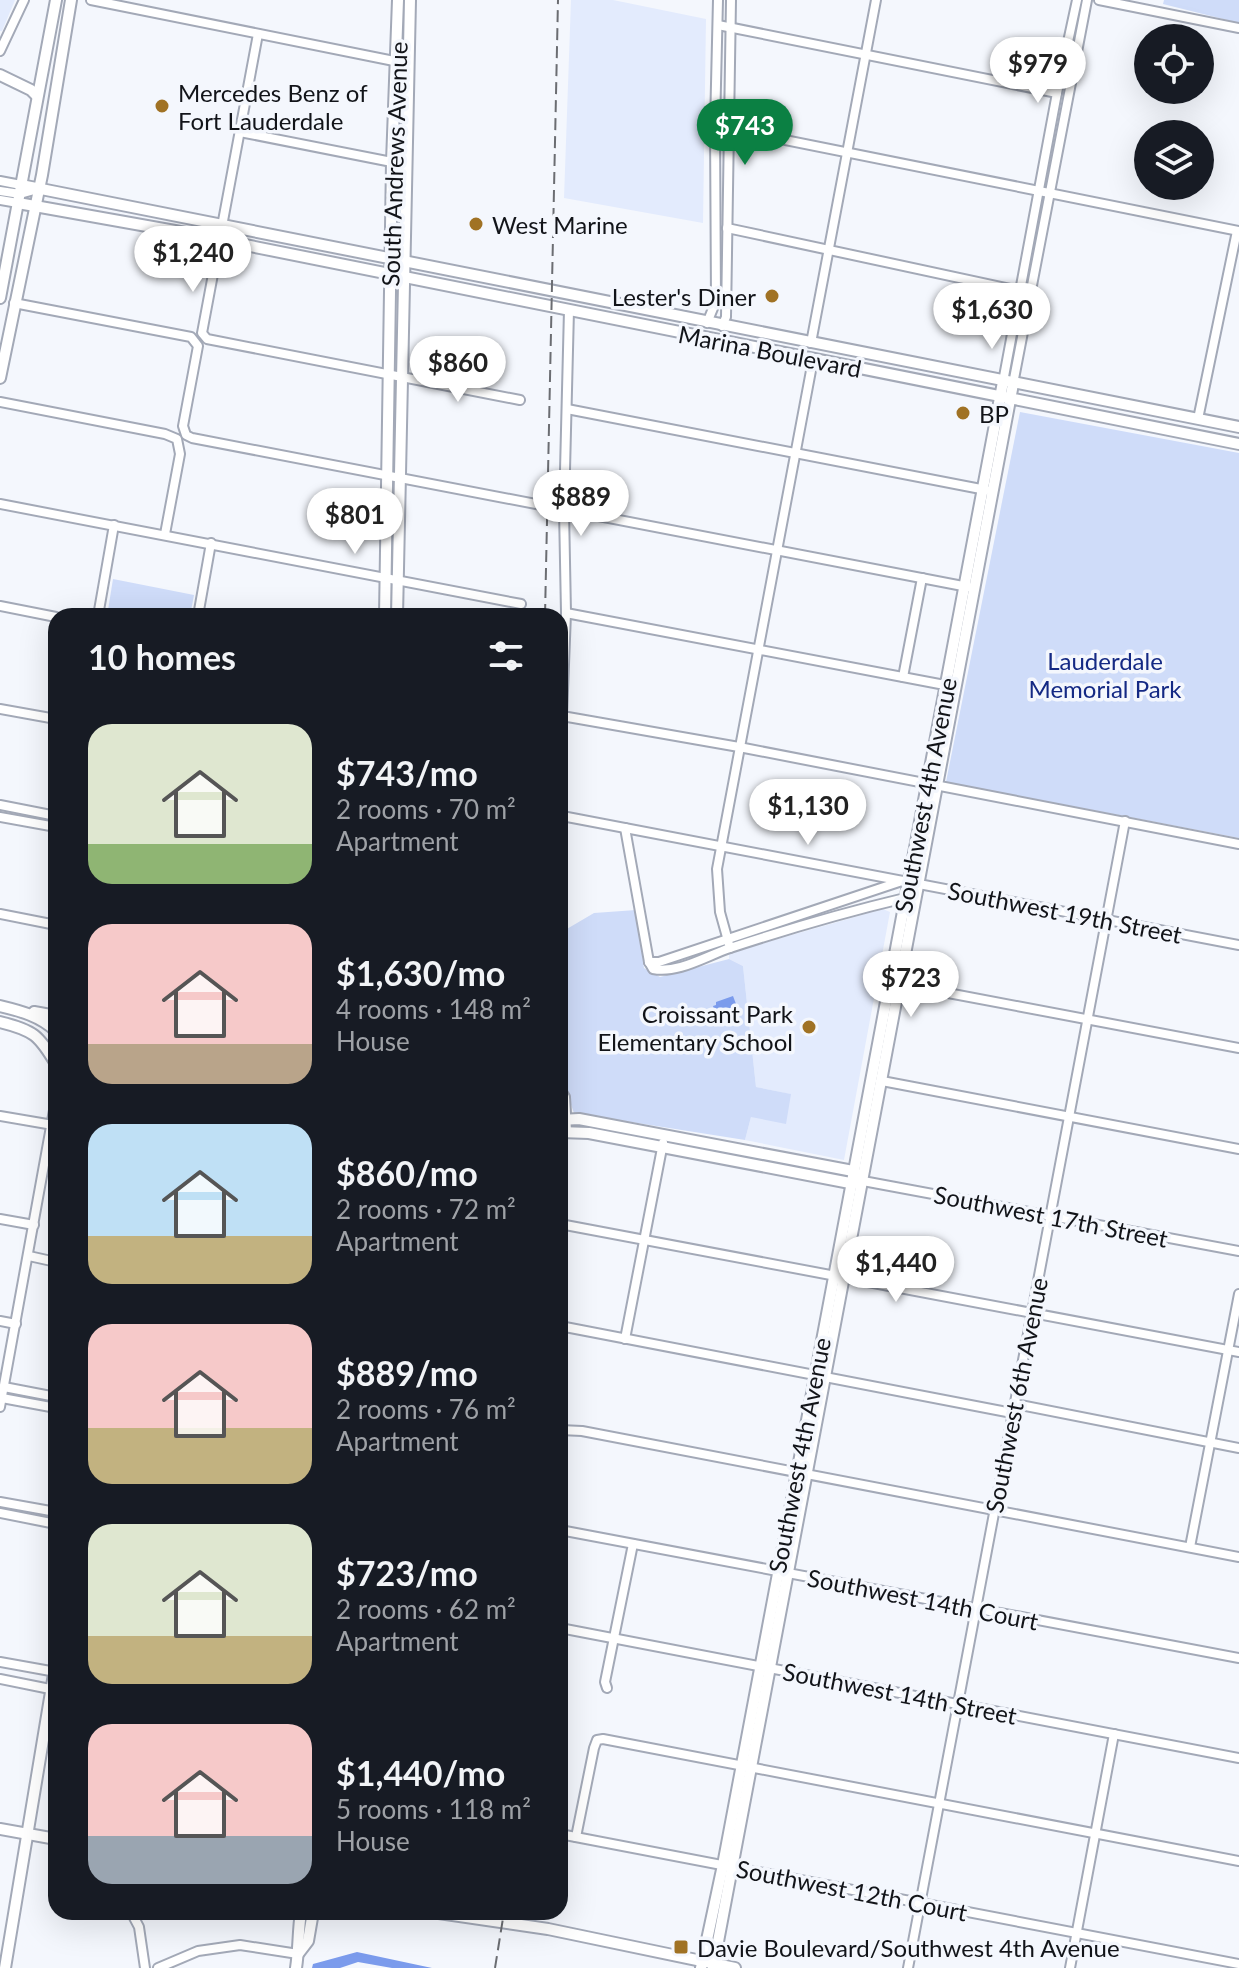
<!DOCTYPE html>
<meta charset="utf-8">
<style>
body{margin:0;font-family:Lato,sans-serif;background:#242831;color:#f1f3f6;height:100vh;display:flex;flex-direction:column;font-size:30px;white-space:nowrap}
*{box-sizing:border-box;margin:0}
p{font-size:26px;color:#9ea1a6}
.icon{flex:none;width:44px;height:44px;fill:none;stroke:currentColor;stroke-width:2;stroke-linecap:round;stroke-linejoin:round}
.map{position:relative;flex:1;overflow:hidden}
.drawer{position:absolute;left:48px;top:608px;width:520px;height:1312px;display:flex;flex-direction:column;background:#171b24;border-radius:24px;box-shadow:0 8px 32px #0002}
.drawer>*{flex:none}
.tools{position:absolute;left:1134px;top:24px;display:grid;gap:16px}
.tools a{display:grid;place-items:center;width:80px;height:80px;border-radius:50%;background:#171b24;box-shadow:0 8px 32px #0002;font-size:40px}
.price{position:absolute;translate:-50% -68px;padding:0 18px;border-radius:28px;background:#fff;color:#222;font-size:26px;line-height:52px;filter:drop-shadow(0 2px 4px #0008)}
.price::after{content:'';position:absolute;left:50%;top:48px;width:24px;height:18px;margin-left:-12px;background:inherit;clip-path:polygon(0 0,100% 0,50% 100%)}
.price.on{background:#0b8043;color:#fff}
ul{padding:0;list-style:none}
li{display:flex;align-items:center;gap:24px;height:200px;padding:0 40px}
li span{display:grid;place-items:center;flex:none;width:224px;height:160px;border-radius:24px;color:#555}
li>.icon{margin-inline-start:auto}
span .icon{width:96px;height:96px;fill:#fffc;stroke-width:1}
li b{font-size:34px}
h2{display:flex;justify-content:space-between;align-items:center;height:96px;padding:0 40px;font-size:34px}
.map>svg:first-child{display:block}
.built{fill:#e3ebfd}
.green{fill:#cfdcf9}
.water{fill:#7b9bec}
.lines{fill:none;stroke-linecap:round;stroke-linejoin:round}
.minor-casing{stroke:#a3a9b7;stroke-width:12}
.major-casing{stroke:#a3a9b7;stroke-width:14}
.minor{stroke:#fff;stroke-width:8}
.major{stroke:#fff;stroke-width:10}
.rail{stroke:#6b6d72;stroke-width:2;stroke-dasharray:12 6;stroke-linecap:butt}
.poi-dot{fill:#a07224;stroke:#f4f7fd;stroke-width:3}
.labels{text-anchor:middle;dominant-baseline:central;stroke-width:7;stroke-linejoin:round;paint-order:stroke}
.poi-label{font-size:24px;fill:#121419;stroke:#f4f7fd;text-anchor:start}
.street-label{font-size:24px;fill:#121419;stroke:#f4f7fd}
.park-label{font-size:24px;fill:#142984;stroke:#f4f7fd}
</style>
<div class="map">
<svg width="1239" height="1968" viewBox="0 0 1239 1968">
<rect width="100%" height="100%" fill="#f4f7fd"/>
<g class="built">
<polygon points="0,0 15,0 2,31 0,31"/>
<polygon points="571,0 613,0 706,19 703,223 564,198"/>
<polygon points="883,909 890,912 844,1160 745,1140 751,1117 790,1094 756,1087 743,966 729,959 729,953"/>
</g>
<g class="green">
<polygon points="1164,0 1239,0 1239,23 1163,4"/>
<polygon points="1020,412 1239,453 1239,838 946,782"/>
<polygon points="113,579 194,595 190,616 110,616 108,610"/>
<polygon points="636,910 644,968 660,977 729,959 743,966 756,1087 791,1094 786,1124 751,1117 745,1140 574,1113 560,1074 560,933 594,913"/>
</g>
<g class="water">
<polygon points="733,996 739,1012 717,1019 713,1006 716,1005 716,1002"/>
<polygon points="357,1952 432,1968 392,1968 358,1962 340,1968 312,1968 313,1964"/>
</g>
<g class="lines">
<defs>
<g id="minor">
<polyline points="91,0 409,64"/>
<polyline points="1099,0 1239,28"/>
<polyline points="718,25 1057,93"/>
<polyline points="258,34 202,333 207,339 520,400"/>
<polyline points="0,51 24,0"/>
<polyline points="715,126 1239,231"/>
<polyline points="240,132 407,165"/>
<polyline points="0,181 21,185"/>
<polyline points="0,191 20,194 38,189"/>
<polyline points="0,200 18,203"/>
<polyline points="727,228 1020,291"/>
<polyline points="14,303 191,337 198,346 183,426 186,435 192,438 968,587"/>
<polyline points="569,310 564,510 566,613 562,716 739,747 1239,844"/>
<polyline points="707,323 716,301 715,126 718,0"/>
<polyline points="722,326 726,317 731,0"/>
<polyline points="811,343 876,0"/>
<polyline points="1003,382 1057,93 1077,0"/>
<polyline points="1013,384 1087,0"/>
<polyline points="0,402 165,434 177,439 180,454 165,534"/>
<polyline points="567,409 986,490"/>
<polyline points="1198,419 1237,231"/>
<polyline points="0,504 521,604"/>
<polyline points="0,606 56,617"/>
<polyline points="566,613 950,686"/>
<polyline points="98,616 114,525"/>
<polyline points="198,616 211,543"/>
<polyline points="903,677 922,578"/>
<polyline points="0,709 56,719"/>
<polyline points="0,805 56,816"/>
<polyline points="562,816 1239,945"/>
<polyline points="0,817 56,827"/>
<polyline points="625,828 649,962"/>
<polyline points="0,914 56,925"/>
<polyline points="730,948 720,912 717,869 813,360"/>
<path d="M649,962L653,969C678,974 706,956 730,948C788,929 846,912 905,898"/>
<polyline points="649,962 659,962 899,882"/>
<polyline points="895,983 1239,1048"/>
<polyline points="882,1081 1239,1149"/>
<polyline points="560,1089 565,1097 567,1131"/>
<polyline points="0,1116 53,1125"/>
<polyline points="863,1181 1239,1251"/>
<polyline points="0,1219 34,1225"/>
<polyline points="560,1224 1239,1352"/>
<polyline points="29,1256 56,1262"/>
<polyline points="0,1321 16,1324"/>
<polyline points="560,1326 1012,1413"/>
<polyline points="625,1339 663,1143"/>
<polyline points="4,1387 56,1397"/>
<polyline points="2,1398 56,1408"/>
<polyline points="1015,1404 1239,1448"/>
<polyline points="0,1407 56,1099"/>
<polyline points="560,1430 582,1431 1239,1557"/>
<polyline points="0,1502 56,1512"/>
<polyline points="0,1513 56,1524"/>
<polyline points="560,1530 1239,1658"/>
<polyline points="1190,1547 1239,1294"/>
<polyline points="560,1628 1239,1758"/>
<polyline points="0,1662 56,1672"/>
<polyline points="0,1679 55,1690"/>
<polyline points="607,1688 605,1682 633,1544"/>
<polyline points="560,1834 1239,1964"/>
<polyline points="576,1837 594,1748 597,1740 603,1739 1239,1861"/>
<polyline points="131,1912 139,1927 145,1968"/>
<polyline points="158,1968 198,1951 240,1945 298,1954"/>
<polyline points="908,1968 1125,821"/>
<polyline points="1070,1968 1114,1734"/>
</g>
<g id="major">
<polyline points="0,75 31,90 37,96"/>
<polyline points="21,185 1239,427"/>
<polyline points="18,203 175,231 1239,444"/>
<polyline points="0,298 56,0"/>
<polyline points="0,378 42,175 71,0"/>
<polyline points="385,616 392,162 398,0"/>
<polyline points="397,616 410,0"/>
<path d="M0,1006C21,1011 40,1016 56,1031"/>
<polyline points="34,1012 56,1016"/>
<path d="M0,1022C33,1030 39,1035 56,1064"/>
<polyline points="560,1120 579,1119 853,1171 856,1174"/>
<polyline points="560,1132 589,1133 850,1183 857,1182"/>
<polyline points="0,1829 56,1839"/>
<polyline points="432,1912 548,1929 735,1968"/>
<polyline points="298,1954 308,1941 313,1912"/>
<polyline points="5,1968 56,1662"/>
<path d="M296,1968C299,1949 298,1931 301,1912"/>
<polyline points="701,1968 723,1865 1003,382"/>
<polyline points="713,1968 1013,384"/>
</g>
</defs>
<use href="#minor" class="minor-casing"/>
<use href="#major" class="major-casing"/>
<use href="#minor" class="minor"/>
<use href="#major" class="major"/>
<g class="rail">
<polyline points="545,616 558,0"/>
<polyline points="495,1968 504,1912"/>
</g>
</g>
<g class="poi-dot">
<circle cx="162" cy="106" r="8"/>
<circle cx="476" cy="224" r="8"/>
<circle cx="772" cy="296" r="8"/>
<circle cx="963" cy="413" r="8"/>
<circle cx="809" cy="1027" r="8"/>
<rect x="673" y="1939" width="16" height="16" rx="4"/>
</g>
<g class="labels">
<g class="poi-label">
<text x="178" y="92">Mercedes Benz of<tspan x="178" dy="28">Fort Lauderdale</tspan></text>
<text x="492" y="224">West Marine</text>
<text x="756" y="296" text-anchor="end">Lester's Diner</text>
<text x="979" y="413">BP</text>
<text x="793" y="1013" text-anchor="end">Croissant Park<tspan x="793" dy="28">Elementary School</tspan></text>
<text x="697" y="1947">Davie Boulevard/Southwest 4th Avenue</text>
</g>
<g class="street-label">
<text transform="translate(394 164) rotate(-88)">South Andrews Avenue</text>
<text transform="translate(770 351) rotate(11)">Marina Boulevard</text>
<text transform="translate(925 795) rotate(-79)">Southwest 4th Avenue</text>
<text transform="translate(1065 912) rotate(11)">Southwest 19th Street</text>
<text transform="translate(1051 1216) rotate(11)">Southwest 17th Street</text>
<text transform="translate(1016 1395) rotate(-79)">Southwest 6th Avenue</text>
<text transform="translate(799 1455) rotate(-79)">Southwest 4th Avenue</text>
<text transform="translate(923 1599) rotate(11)">Southwest 14th Court</text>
<text transform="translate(900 1693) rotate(11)">Southwest 14th Street</text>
<text transform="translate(852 1890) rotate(11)">Southwest 12th Court</text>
</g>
<g class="park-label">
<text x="1105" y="660">Lauderdale<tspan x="1105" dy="28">Memorial Park</tspan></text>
</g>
</g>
</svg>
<div class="tools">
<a><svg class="icon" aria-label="locate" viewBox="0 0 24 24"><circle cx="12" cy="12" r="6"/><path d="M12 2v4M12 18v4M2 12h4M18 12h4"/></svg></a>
<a><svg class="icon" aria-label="layers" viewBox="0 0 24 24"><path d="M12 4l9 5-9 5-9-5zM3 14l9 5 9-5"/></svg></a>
</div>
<b class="price" style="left:1038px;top:105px">$979</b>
<b class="price on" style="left:745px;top:167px">$743</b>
<b class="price" style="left:193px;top:294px">$1,240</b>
<b class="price" style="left:992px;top:351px">$1,630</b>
<b class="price" style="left:458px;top:404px">$860</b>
<b class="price" style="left:581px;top:538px">$889</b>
<b class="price" style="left:355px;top:556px">$801</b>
<b class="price" style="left:808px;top:847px">$1,130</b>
<b class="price" style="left:911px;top:1019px">$723</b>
<b class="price" style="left:896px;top:1304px">$1,440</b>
<section class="drawer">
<h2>10 homes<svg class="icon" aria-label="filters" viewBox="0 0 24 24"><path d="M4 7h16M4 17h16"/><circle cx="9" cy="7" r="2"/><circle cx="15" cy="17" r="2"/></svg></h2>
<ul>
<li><span style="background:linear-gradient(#dfe7d0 75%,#8fb573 0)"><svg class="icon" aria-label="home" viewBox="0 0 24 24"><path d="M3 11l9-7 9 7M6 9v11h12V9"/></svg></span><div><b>$743/mo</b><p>2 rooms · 70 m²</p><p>Apartment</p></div></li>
<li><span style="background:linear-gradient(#f6c9c9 75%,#b9a48a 0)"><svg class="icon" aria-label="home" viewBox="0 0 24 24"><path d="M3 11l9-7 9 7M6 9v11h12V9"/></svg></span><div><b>$1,630/mo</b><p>4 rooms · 148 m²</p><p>House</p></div></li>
<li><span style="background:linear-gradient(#bfe0f5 70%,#c2b280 0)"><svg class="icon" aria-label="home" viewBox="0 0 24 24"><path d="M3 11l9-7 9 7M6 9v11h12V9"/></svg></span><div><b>$860/mo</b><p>2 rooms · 72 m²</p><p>Apartment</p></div></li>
<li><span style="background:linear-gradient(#f6c9c9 65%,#c2b280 0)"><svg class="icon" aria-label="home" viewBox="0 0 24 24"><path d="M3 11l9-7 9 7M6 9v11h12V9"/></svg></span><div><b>$889/mo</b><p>2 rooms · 76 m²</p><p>Apartment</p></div></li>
<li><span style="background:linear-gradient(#dfe7d0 70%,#c2b280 0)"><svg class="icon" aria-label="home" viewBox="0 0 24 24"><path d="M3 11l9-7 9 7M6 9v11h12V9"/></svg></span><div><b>$723/mo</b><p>2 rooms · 62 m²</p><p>Apartment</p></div></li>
<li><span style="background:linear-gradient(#f6c9c9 70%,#9aa5b1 0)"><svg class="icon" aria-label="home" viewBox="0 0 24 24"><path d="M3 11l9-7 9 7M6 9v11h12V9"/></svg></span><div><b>$1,440/mo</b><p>5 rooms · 118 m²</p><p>House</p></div></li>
</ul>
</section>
</div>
